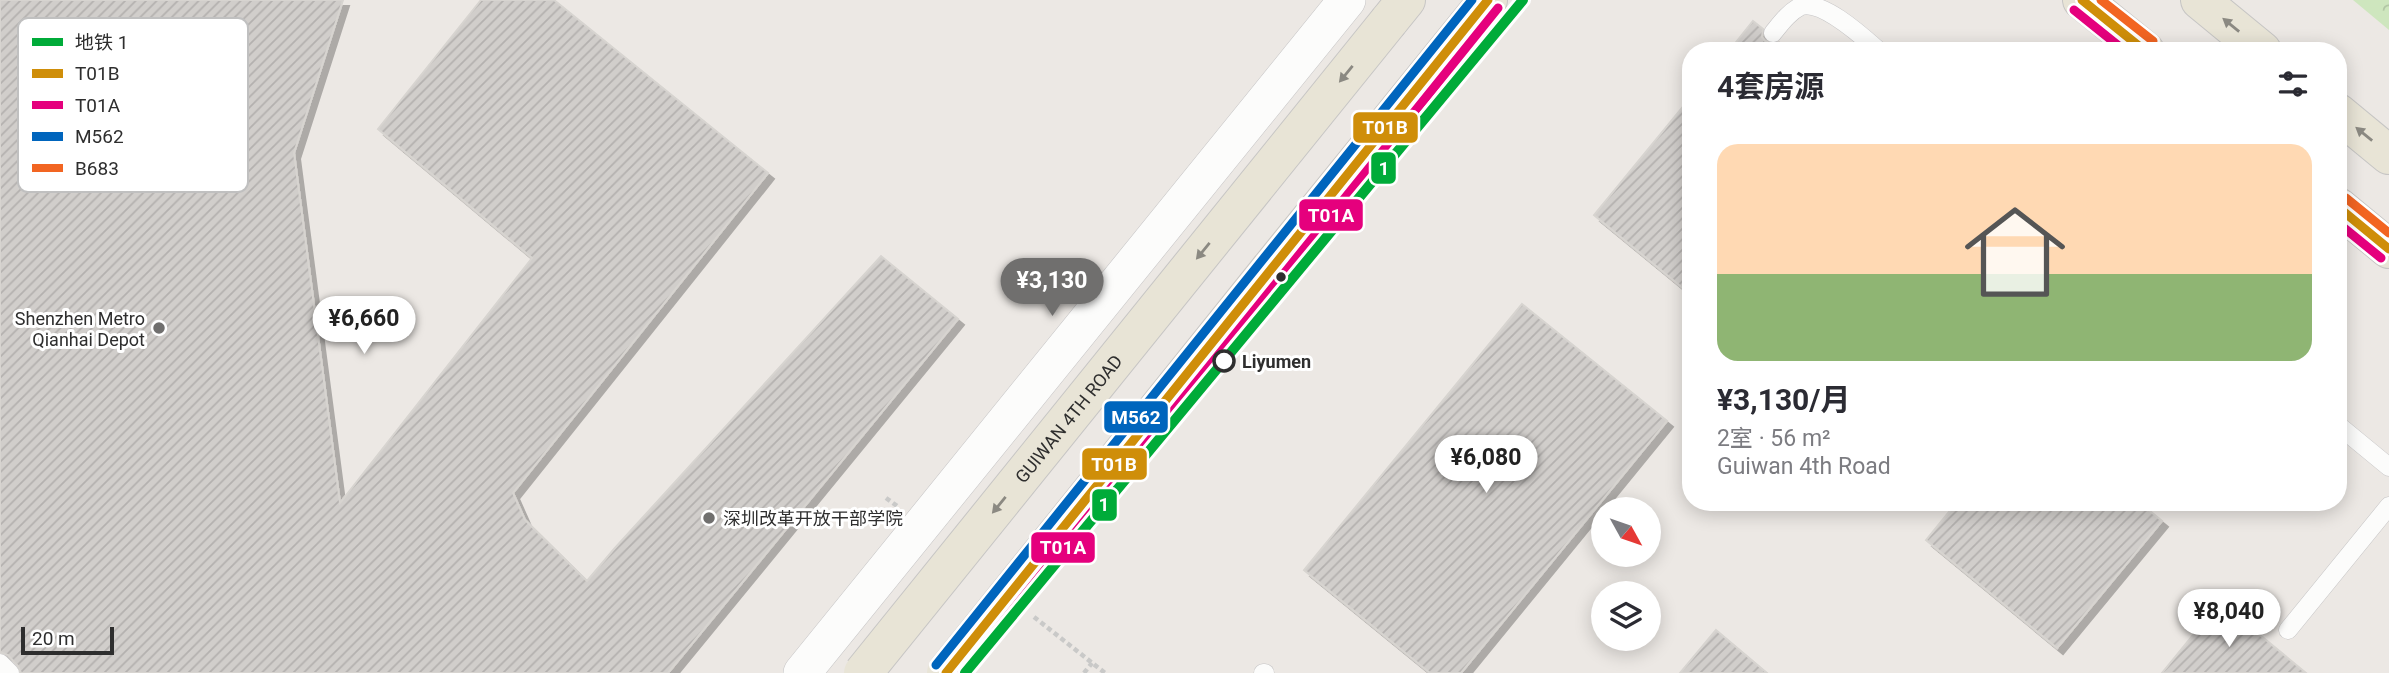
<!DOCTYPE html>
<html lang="zh">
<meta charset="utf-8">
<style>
body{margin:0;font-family:Roboto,"Noto Sans SC",sans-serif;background:#f2f2f3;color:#2b2b33;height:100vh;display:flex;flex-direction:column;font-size:26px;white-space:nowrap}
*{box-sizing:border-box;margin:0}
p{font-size:23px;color:#7c7c81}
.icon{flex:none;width:38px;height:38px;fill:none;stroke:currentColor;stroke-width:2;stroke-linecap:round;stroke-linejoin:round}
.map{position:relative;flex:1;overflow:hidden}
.drawer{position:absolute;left:1682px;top:42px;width:665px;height:469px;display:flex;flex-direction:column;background:#fff;border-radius:28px;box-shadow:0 4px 18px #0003}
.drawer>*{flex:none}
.needle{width:46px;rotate:130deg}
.controls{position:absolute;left:1591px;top:497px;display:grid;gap:14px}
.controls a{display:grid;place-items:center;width:70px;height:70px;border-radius:50%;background:#fff;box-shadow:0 4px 18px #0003;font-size:35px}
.scale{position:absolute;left:21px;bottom:18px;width:93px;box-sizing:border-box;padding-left:7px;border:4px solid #2e2e2e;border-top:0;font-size:19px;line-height:24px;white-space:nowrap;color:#2e2e2e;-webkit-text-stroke:5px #fff;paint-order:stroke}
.price{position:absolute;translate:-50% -60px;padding:0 16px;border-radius:24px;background:#fff;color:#222;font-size:23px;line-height:46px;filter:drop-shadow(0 2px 4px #0008)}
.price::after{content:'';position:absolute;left:50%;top:42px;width:21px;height:16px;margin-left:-10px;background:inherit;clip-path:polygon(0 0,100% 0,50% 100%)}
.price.selected{background:#706f6e;color:#fff}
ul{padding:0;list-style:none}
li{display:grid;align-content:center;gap:14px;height:371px;padding:0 35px}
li+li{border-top:2px solid #e1e1e2}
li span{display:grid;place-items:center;height:217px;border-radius:21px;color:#555}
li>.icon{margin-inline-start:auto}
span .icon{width:126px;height:126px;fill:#fffc;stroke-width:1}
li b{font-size:30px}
h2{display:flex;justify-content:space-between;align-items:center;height:84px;padding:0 35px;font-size:30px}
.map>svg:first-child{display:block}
.park{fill:url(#park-crowns)}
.building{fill:url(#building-hatch);stroke:#d7d4d0;stroke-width:2;filter:url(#shadow)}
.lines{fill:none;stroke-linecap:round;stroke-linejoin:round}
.lane-casing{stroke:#c5c4c5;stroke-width:19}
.street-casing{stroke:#c5c4c5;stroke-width:38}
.primary-casing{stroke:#c6c5c4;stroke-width:40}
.path{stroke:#c9c9c8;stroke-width:4.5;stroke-dasharray:5 3.5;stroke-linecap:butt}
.lane{stroke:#fcfcfb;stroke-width:18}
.street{stroke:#fcfcfb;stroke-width:37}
.primary{stroke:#e8e4d6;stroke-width:38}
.primary-bridge-casing{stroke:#c6c5c4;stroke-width:40;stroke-linecap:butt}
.primary-bridge{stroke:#e8e4d6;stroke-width:38}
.bus-1-casing{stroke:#fff;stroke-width:14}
.bus-2-casing{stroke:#fff;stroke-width:14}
.bus-3-casing{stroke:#fff;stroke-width:14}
.bus-4-casing{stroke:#fff;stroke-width:14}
.bus-1{stroke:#cf8e09;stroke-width:9}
.bus-2{stroke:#e5007d;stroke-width:9}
.bus-3{stroke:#0065bd;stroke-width:9}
.bus-4{stroke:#f26522;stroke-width:9}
.metro-1-casing{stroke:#fff;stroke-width:16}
.metro-1{stroke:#00ab39;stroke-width:10}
.oneway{fill:#8b8982}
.bus-dot{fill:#2e2e2e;stroke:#fff;stroke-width:2.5}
.poi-dot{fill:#706f6e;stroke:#fff;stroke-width:2.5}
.stop-dot{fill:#fff;stroke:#2e2e2e;stroke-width:3.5}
.labels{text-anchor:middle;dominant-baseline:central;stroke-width:6;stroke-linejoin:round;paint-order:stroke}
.poi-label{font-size:18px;fill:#2e2e2e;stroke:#fff;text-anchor:end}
.stop-label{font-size:18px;font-weight:bold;fill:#2e2e2e;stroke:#fff;text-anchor:start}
.street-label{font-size:18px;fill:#2e2e2e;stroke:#fff}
.key{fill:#fff;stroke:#c0c0c0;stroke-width:2}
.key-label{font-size:19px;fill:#2e2e2e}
.line-badge{stroke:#fff;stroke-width:2.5}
.badge-label{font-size:19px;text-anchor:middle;font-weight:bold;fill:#fff}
</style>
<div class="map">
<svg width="2389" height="673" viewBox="0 0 2389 673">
<defs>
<pattern id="park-crowns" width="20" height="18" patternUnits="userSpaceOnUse" patternTransform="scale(1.75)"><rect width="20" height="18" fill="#cee6be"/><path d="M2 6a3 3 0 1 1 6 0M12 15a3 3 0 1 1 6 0" fill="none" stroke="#b1c6a4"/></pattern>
<pattern id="building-hatch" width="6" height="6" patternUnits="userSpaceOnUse" patternTransform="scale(1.75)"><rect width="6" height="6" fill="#d1cecb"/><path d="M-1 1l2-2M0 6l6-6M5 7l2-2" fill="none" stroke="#b4b1af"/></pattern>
<filter id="shadow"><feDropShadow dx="6" dy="6" stdDeviation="0" flood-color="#0004"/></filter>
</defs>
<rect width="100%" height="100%" fill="#ece8e4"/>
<polygon class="park" points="2353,0 2389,0 2389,30"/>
<g class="building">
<polygon points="0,0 343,0 294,153 340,503 532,258 378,129 481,0 554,0 768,173 513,493 525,520 587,581 614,549 881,256 958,319 668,673 21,673 18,666 8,655 0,652"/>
<polygon points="1753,21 1763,29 1762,37 1765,41 1772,44 1779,42 1789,51 1729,51"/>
<polygon points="1690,98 1690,294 1594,215"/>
<polygon points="1522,304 1667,421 1461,673 1430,673 1304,570"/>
<polygon points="1957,502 2139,502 2162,521 2057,648 1926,540"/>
<polygon points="2220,602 2306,673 2162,673"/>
<polygon points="1716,630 1767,673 1680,673"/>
</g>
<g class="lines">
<defs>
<g id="lane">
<path d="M1773,33C1781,23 1789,12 1801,6C1823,0 1863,37 1879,51"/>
<polyline points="2338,425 2389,467"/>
<polyline points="2288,630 2389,506"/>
<polyline points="0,663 10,673"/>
<polyline points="1263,673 1265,673"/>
</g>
<polyline id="street" points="802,673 1347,0"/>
<g id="primary">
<polyline points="2082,0 2145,51"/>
<polyline points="2200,0 2262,51"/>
<polyline points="1389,21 1406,0"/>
<polyline points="2338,113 2389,155"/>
<polyline points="2338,207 2389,249"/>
<polyline points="1271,268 1488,0"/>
</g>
</defs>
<use href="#lane" class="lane-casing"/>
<use href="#street" class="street-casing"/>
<use href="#primary" class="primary-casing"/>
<g class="path">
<polyline points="886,498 897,506"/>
<polyline points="1034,617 1105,673"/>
<polyline points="1084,673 1092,663"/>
</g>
<use href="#lane" class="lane"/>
<use href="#street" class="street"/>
<use href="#primary" class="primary"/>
<defs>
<g id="primary-bridge">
<path id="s1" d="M863,673L1389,21"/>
<polyline points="946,673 1271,268"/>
</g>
</defs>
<use href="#primary-bridge" class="primary-bridge-casing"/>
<use href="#primary-bridge" class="primary-bridge"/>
<defs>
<g id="bus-1">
<polyline points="2082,0 2145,51"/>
<polyline points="2338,207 2389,249"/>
<polyline points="946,673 1488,0"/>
</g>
<g id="bus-2">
<polyline points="2074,10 2125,51"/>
<polyline points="2338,223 2381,258"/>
<polyline points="962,673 1498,8"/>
</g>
<polyline id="bus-3" points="936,665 1472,0"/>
<g id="bus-4">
<polyline points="2101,0 2153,41"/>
<polyline points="2346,198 2389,233"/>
</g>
</defs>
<use href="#bus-1" class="bus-1-casing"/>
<use href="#bus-2" class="bus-2-casing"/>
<use href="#bus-3" class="bus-3-casing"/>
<use href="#bus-4" class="bus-4-casing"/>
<use href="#bus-1" class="bus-1"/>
<use href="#bus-2" class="bus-2"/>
<use href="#bus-3" class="bus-3"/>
<use href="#bus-4" class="bus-4"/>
<defs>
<polyline id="metro-1" points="965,673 1523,0"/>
</defs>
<use href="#metro-1" class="metro-1-casing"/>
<use href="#metro-1" class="metro-1"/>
</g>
<defs><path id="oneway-solid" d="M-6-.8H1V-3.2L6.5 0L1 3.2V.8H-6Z" transform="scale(1.75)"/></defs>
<g class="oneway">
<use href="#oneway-solid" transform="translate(2231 25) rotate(-141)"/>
<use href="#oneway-solid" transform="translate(1346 74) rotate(129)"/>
<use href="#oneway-solid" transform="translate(2364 134) rotate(-141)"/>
<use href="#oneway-solid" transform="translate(1203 251) rotate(129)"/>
<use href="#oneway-solid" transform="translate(999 505) rotate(129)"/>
</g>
<circle class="bus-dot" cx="1281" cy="277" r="6"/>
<g class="poi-dot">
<circle cx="159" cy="328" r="7"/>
<circle cx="709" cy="518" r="7"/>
</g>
<circle class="stop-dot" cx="1224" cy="361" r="10"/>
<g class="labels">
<g class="poi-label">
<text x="145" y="318">Shenzhen Metro<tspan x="145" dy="21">Qianhai Depot</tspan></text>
<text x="723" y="518" text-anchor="start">深圳改革开放干部学院</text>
</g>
<g class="stop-label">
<text x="1242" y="361">Liyumen</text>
</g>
<g class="street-label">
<text stroke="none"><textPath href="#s1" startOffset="327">GUIWAN 4TH ROAD</textPath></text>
</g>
</g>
<rect x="18" y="18" width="230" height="174" rx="10" class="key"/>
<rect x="32" y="38" width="31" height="8" fill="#00ab39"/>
<rect x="32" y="69" width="31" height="9" fill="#cf8e09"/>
<rect x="32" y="101" width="31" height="8" fill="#e5007d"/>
<rect x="32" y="132" width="31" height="9" fill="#0065bd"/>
<rect x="32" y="164" width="31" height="8" fill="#f26522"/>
<g class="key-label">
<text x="75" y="49">地铁 1</text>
<text x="75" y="80">T01B</text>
<text x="75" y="112">T01A</text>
<text x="75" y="143">M562</text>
<text x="75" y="175">B683</text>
</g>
<g class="line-badge">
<rect x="1352" y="111" width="67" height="33" rx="7" fill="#cf8e09"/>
<rect x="1370" y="151" width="27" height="34" rx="7" fill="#00ab39"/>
<rect x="1298" y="198" width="66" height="34" rx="7" fill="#e5007d"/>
<rect x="1103" y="400" width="66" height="34" rx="7" fill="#0065bd"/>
<rect x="1081" y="447" width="67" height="34" rx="7" fill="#cf8e09"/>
<rect x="1091" y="488" width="27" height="34" rx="7" fill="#00ab39"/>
<rect x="1030" y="531" width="66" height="33" rx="7" fill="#e5007d"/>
</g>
<g class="badge-label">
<text x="1385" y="134">T01B</text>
<text x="1384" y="175">1</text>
<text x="1331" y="222">T01A</text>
<text x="1136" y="424">M562</text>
<text x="1114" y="471">T01B</text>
<text x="1104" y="511">1</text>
<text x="1063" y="554">T01A</text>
</g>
</svg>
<div class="controls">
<a><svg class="needle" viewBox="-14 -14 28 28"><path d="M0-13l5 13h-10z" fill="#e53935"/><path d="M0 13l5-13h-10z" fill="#7c7c81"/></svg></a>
<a><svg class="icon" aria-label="layers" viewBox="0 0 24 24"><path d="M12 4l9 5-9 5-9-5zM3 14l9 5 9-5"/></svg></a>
</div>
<div class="scale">20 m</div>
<b class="price selected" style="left:1052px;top:318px">¥3,130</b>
<b class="price" style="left:364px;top:356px">¥6,660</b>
<b class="price" style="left:1486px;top:495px">¥6,080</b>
<b class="price" style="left:2229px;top:649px">¥8,040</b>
<section class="drawer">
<h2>4套房源<svg class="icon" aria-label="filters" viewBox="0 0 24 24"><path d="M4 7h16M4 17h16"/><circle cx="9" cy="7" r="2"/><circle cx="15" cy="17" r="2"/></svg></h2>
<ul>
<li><span style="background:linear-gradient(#ffd9b3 60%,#8fb573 0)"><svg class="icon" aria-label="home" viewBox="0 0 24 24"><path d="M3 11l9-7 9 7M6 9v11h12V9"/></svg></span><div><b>¥3,130/月</b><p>2室 · 56 m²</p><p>Guiwan 4th Road</p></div></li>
</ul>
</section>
</div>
